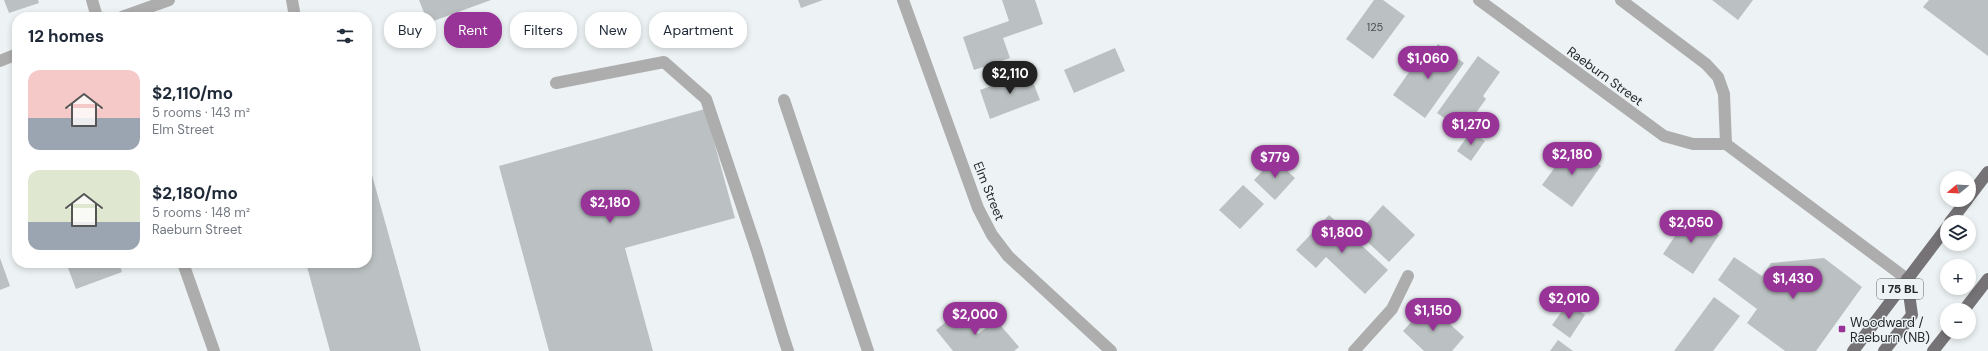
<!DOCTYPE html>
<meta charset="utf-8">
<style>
body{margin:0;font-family:"DM Sans",sans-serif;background:#f6f6f7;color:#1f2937;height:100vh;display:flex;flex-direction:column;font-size:15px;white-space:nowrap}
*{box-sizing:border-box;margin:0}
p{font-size:13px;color:#747a83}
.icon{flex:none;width:22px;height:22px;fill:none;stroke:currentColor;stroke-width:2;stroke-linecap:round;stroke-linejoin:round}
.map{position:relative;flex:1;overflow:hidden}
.drawer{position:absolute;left:12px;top:12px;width:360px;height:256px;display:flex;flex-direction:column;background:#fff;border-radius:16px;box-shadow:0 2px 6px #0003}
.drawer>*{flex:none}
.hud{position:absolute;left:384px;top:12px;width:380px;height:36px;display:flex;gap:8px}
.needle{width:26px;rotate:252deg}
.tools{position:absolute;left:1940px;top:171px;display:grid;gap:8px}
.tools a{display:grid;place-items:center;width:36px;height:36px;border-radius:50%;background:#fff;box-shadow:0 2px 6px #0003;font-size:20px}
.price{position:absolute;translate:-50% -34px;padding:0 9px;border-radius:14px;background:#983398;color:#fff;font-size:13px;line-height:26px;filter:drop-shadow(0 1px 2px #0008)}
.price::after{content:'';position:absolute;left:50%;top:24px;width:12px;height:9px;margin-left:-6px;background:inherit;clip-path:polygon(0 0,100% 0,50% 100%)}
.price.active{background:#222;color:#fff}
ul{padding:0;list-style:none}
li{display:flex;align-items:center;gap:12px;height:100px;padding:0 16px}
li span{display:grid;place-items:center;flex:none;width:112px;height:80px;border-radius:12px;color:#555}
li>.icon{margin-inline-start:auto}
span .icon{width:48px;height:48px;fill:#fffc;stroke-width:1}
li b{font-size:17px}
h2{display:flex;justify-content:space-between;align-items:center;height:48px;padding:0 16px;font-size:17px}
.tag{padding:0 14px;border-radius:16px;background:#fff;box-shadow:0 2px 6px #0003;font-size:14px;line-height:36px}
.tag.active{background:#983398;color:#fff}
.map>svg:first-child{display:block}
.building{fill:#bbc1c2}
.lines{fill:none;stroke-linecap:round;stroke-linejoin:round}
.lane{stroke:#aeadae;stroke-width:12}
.street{stroke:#aeadae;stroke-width:12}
.primary{stroke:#767376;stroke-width:12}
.poi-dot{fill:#983398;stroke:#edf3f4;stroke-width:1.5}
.labels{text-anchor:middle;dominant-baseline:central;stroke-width:3;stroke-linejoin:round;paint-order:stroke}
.number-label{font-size:11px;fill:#4a4e4e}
.shield{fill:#edf3f4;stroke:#616465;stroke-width:1}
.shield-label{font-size:12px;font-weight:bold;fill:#252728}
.street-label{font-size:13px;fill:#252728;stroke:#edf3f4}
.poi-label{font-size:13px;fill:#252728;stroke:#edf3f4;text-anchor:start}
</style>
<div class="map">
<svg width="1988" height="351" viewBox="0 0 1988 351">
<rect width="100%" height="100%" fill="#edf3f4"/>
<g class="building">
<polygon points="4,0 38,0 39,3 9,13"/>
<polygon points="419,0 491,0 428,23"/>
<polygon points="798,0 823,0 801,8"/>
<polygon points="1002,0 1035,0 1043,24 1003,38 1010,58 998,62 1002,73 987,78 983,67 974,70 963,37 1009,21"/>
<polygon points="1374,0 1383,0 1405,16 1373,59 1346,39"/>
<polygon points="1712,0 1753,0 1738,20"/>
<polygon points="1929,0 1988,0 1988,56 1923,7"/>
<polygon points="1438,44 1464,63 1425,118 1393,95 1421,55 1427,59"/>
<polygon points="1115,48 1125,71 1074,93 1064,70"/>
<polygon points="1478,56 1500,72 1483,96 1486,99 1463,131 1437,113"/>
<polygon points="1029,72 1040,100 990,119 980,90"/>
<polygon points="705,109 735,218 625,248 653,351 549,351 499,166"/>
<polygon points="1471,131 1485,141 1471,161 1457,151"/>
<polygon points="1572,144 1601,166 1572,207 1542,185"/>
<polygon points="367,157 421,351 330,351 306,263 367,263"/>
<polygon points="1274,159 1295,178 1275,200 1254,180"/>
<polygon points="1243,185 1264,204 1240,229 1219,210"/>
<polygon points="1383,205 1415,235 1389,262 1358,233"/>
<polygon points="1329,215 1388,270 1365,294 1326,257 1316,268 1296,250"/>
<polygon points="1689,215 1719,235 1693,274 1663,254"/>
<polygon points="1734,257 1762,276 1771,263 1824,258 1862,287 1816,351 1785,351 1747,323 1757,309 1718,280"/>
<polygon points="0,258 10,286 0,290"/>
<polygon points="66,263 119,263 122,272 76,289"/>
<polygon points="1714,297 1740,316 1713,351 1674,351"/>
<polygon points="1568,303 1585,315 1570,338 1552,325"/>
<polygon points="1428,304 1464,337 1452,351 1424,351 1403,331"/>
<polygon points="959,311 978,334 996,320 1019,347 1014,351 953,351 936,330"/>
<polygon points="1558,340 1573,351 1550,351"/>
</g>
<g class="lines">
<g class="lane">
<polyline points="292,0 295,17"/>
<polyline points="556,83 664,62 706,99 757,251 784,339"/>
<polyline points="784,100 868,351"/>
</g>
<g class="street">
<polyline points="92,0 97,17"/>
<polyline points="903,0 978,208 992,235 1008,256 1111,351"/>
<polyline points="1479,0 1664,136 1693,144 1726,144 1907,279"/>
<polyline points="1621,0 1706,64 1718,77 1724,94 1726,144"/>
<polyline points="122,17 169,0"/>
<polyline points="0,61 17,54"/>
<polyline points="183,263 214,351"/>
<polyline points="784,339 788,351"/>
<polyline points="1354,351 1392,309 1408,276"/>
</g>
<g class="primary">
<polyline points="1969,197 1988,172"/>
<polyline points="1950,222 1967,200"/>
<polyline points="1964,310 1988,279"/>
<polyline points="1853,351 1947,227"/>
<polyline points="1884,351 1912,315 1907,279"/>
<polyline points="1933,351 1948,332"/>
</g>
</g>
<rect class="poi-dot" x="1838" y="325" width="8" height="8" rx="2"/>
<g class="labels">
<g class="number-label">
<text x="1375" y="27">125</text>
</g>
<rect class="shield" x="1877" y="279" width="46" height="20" rx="3"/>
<g class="shield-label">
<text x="1900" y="289">I 75 BL</text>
</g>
<g class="street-label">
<text transform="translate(1605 76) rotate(36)">Raeburn Street</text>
<text transform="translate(989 191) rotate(68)">Elm Street</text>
</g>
<g class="poi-label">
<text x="1850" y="322">Woodward /<tspan x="1850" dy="15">Raeburn (NB)</tspan></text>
</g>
</g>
</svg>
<div class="tools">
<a><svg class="needle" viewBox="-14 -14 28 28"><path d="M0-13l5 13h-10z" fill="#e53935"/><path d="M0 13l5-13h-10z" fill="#747a83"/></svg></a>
<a><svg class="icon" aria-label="layers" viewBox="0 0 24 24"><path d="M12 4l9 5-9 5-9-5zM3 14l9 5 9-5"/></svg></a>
<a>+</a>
<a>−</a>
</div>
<b class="price" style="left:1428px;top:80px">$1,060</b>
<b class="price active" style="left:1010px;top:95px">$2,110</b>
<b class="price" style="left:1471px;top:146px">$1,270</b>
<b class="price" style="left:1572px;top:176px">$2,180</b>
<b class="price" style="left:1275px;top:179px">$779</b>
<b class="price" style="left:610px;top:224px">$2,180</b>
<b class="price" style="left:1691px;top:244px">$2,050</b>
<b class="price" style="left:1342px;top:254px">$1,800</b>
<b class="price" style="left:1793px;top:300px">$1,430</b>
<b class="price" style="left:1569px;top:320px">$2,010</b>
<b class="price" style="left:1433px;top:332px">$1,150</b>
<b class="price" style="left:975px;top:336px">$2,000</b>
<div class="hud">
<a class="tag">Buy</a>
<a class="tag active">Rent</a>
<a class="tag">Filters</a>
<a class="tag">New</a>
<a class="tag">Apartment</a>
</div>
<section class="drawer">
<h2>12 homes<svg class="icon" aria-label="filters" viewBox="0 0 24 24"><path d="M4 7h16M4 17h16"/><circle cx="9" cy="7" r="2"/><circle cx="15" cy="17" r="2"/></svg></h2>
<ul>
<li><span style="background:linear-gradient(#f6c9c9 60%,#9aa5b1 0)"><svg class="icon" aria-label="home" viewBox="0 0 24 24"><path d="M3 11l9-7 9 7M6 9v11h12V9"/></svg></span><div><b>$2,110/mo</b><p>5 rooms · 143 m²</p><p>Elm Street</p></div></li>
<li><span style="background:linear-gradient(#dfe7d0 65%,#9aa5b1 0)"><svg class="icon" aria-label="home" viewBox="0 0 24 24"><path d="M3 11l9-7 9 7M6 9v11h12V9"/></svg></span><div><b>$2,180/mo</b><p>5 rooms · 148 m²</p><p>Raeburn Street</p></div></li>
</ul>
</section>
</div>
